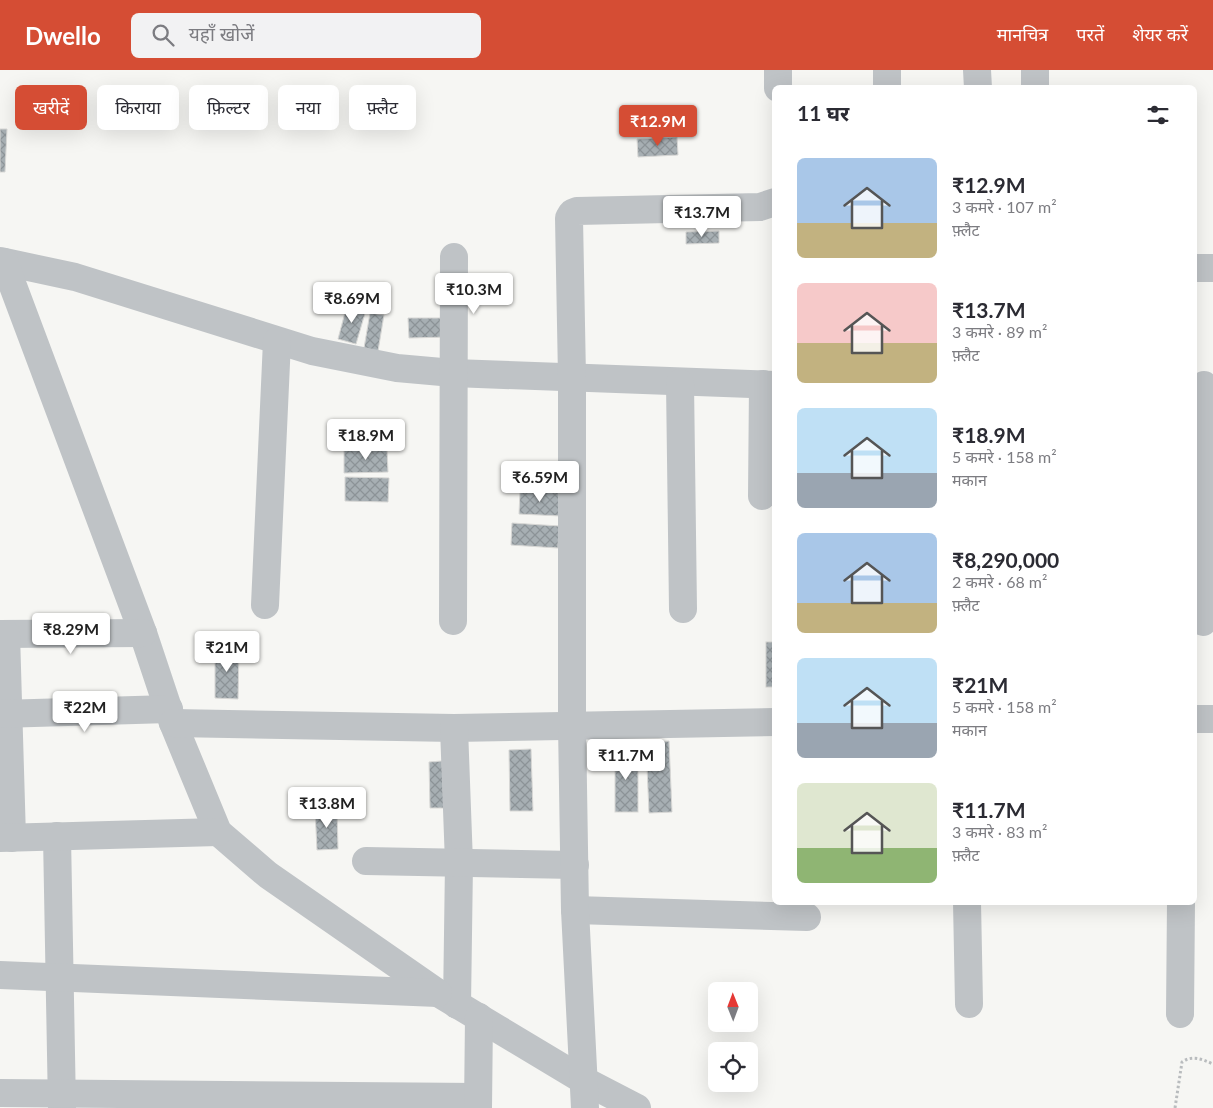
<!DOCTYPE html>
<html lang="hi">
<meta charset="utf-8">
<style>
body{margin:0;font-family:Lato,"Noto Sans Devanagari",sans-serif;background:#f2f2f3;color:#2b2b33;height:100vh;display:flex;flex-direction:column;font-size:19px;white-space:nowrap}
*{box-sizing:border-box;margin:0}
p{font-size:16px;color:#7c7c81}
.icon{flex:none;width:28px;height:28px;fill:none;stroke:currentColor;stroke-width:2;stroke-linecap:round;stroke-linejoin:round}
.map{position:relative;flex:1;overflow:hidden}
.details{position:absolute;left:772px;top:15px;width:425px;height:820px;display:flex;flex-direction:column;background:#fff;border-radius:8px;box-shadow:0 5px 20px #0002}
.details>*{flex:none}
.guide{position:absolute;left:15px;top:15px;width:475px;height:45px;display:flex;gap:10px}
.needle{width:32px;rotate:359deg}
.controls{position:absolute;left:708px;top:912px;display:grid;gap:10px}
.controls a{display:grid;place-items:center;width:50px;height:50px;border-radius:8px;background:#fff;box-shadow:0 5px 20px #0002;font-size:25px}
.price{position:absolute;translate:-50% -42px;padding:0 11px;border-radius:5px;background:#fff;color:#222;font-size:16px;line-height:32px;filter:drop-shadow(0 1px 2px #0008)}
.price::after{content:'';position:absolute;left:50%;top:30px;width:15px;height:11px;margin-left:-8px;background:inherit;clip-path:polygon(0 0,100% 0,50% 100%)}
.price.current{background:#d54d34;color:#fff}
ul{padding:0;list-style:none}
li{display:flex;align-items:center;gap:15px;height:125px;padding:0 25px}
li span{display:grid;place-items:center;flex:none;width:140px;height:100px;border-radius:8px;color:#555}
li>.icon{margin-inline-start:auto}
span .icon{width:60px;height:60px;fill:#fffc;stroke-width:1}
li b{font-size:21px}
h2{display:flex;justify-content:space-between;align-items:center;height:60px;padding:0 25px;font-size:21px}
.pill{padding:0 18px;border-radius:8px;background:#fff;box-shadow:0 5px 20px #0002;font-size:18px;line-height:45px}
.pill.current{background:#d54d34;color:#fff}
header{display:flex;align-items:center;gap:30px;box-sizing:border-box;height:70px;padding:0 25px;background:#d54d34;color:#fff}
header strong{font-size:24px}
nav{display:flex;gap:28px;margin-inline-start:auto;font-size:18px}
.search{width:350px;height:45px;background:#f2f2f3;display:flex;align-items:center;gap:12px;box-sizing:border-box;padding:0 18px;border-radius:8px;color:#7c7c81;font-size:19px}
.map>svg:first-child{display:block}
.building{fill:url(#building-cross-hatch);stroke:#d7d7d5}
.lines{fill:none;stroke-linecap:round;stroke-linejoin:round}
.path{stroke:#b9bcbe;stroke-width:3;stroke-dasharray:2.5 2.5;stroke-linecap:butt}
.minor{stroke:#bfc3c6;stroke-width:28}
</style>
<header>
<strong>Dwello</strong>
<div class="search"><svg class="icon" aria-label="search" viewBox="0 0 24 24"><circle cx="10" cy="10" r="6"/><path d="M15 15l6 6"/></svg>यहाँ खोजें</div>
<nav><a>मानचित्र</a><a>परतें</a><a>शेयर करें</a></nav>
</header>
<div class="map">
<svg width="1213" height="1038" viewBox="0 0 1213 1038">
<defs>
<pattern id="building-cross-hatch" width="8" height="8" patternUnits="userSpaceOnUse" patternTransform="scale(1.25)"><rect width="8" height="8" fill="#a7afb3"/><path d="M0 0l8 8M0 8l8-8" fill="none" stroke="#8c9397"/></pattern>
</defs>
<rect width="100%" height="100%" fill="#f6f6f3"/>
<g class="building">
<polygon points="0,59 7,59 5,102 0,102"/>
<polygon points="677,67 678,85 638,87 637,69"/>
<polygon points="719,161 719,173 686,174 686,162"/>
<polygon points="347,235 366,240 356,274 338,269"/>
<polygon points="370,243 384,245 377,287 363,284"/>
<polygon points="408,248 447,248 447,267 409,268"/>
<polygon points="344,379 387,379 388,402 344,403"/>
<polygon points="345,407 389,408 388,432 345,431"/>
<polygon points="520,421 561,422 561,446 519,444"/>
<polygon points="512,453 559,456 558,478 511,475"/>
<rect x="766" y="572" width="9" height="45"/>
<polygon points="215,577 239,577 238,629 215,628"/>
<polygon points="669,671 672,742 649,743 646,673"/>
<polygon points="531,679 533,741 510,741 509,680"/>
<rect x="615" y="681" width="23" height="61"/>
<polygon points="442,691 444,738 430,738 429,692"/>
<polygon points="315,739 337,739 338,779 317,780"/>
</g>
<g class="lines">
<path class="path" d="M1175,1038L1182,992C1192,985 1202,989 1213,994"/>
<g class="minor">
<polyline points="778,0 778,18"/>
<polyline points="887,0 887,18"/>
<polyline points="977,0 978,18"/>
<polyline points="1035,0 1035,18"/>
<polyline points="0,191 75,207 312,281 397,298 453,303 775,315"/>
<polyline points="4,192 143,563 173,653 218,762 268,805 438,923 583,1010 637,1038"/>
<polyline points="1195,198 1213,198"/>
<polyline points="680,313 683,539"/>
<polyline points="762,426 763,314"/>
<polyline points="265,535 277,271"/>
<polyline points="453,551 454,187"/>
<polyline points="1203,552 1204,315"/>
<polyline points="0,564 143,563"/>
<polyline points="6,564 12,768"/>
<polyline points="0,644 169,639"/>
<polyline points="1195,649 1213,649"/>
<polyline points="173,653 454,658 775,652"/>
<polyline points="454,658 459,793 457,935"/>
<polyline points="57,766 62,1038"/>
<polyline points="0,768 218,762"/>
<polyline points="366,791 575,795"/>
<polyline points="967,832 969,934"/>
<polyline points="575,840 807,847"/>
<polyline points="0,905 438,923"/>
<polyline points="1180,944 1181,832"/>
<polyline points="0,1023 478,1027"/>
<polyline points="478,1038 479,947"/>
<polyline points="585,1038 575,840 572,655 572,307 569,148 572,143 577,141 760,137 775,132"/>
</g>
</g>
</svg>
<div class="controls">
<a><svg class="needle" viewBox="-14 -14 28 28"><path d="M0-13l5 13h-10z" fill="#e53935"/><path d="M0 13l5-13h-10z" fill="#7c7c81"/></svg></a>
<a><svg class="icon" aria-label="locate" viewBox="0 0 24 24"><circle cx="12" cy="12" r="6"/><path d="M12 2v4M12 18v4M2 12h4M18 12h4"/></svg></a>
</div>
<b class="price current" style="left:658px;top:77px">₹12.9M</b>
<b class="price" style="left:702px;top:168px">₹13.7M</b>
<b class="price" style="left:474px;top:245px">₹10.3M</b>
<b class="price" style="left:352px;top:254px">₹8.69M</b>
<b class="price" style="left:366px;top:391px">₹18.9M</b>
<b class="price" style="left:540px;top:433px">₹6.59M</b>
<b class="price" style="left:71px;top:585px">₹8.29M</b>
<b class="price" style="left:227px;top:603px">₹21M</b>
<b class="price" style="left:85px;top:663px">₹22M</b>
<b class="price" style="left:626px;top:711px">₹11.7M</b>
<b class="price" style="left:327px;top:759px">₹13.8M</b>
<div class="guide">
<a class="pill current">खरीदें</a>
<a class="pill">किराया</a>
<a class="pill">फ़िल्टर</a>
<a class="pill">नया</a>
<a class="pill">फ़्लैट</a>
</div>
<section class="details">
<h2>11 घर<svg class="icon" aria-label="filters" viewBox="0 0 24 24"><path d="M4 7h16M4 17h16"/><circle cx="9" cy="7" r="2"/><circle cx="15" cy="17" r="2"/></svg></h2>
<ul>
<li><span style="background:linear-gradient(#a9c7e8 65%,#c2b280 0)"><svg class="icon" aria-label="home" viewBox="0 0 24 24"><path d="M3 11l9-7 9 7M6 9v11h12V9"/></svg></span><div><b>₹12.9M</b><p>3 कमरे · 107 m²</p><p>फ़्लैट</p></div></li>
<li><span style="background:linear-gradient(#f6c9c9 60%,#c2b280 0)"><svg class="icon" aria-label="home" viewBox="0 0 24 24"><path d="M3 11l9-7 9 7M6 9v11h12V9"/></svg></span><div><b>₹13.7M</b><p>3 कमरे · 89 m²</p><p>फ़्लैट</p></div></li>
<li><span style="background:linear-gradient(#bfe0f5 65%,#9aa5b1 0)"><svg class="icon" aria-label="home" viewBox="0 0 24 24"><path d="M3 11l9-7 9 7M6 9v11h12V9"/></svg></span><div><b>₹18.9M</b><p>5 कमरे · 158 m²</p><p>मकान</p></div></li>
<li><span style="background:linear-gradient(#a9c7e8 70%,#c2b280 0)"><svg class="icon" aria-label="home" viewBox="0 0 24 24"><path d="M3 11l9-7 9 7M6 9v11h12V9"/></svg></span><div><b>₹8,290,000</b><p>2 कमरे · 68 m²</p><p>फ़्लैट</p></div></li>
<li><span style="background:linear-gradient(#bfe0f5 65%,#9aa5b1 0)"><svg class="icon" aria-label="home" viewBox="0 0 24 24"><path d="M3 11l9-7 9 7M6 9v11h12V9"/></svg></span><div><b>₹21M</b><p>5 कमरे · 158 m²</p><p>मकान</p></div></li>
<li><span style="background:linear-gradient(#dfe7d0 65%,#8fb573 0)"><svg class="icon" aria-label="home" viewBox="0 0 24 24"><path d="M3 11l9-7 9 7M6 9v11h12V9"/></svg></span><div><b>₹11.7M</b><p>3 कमरे · 83 m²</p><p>फ़्लैट</p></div></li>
</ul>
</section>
</div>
